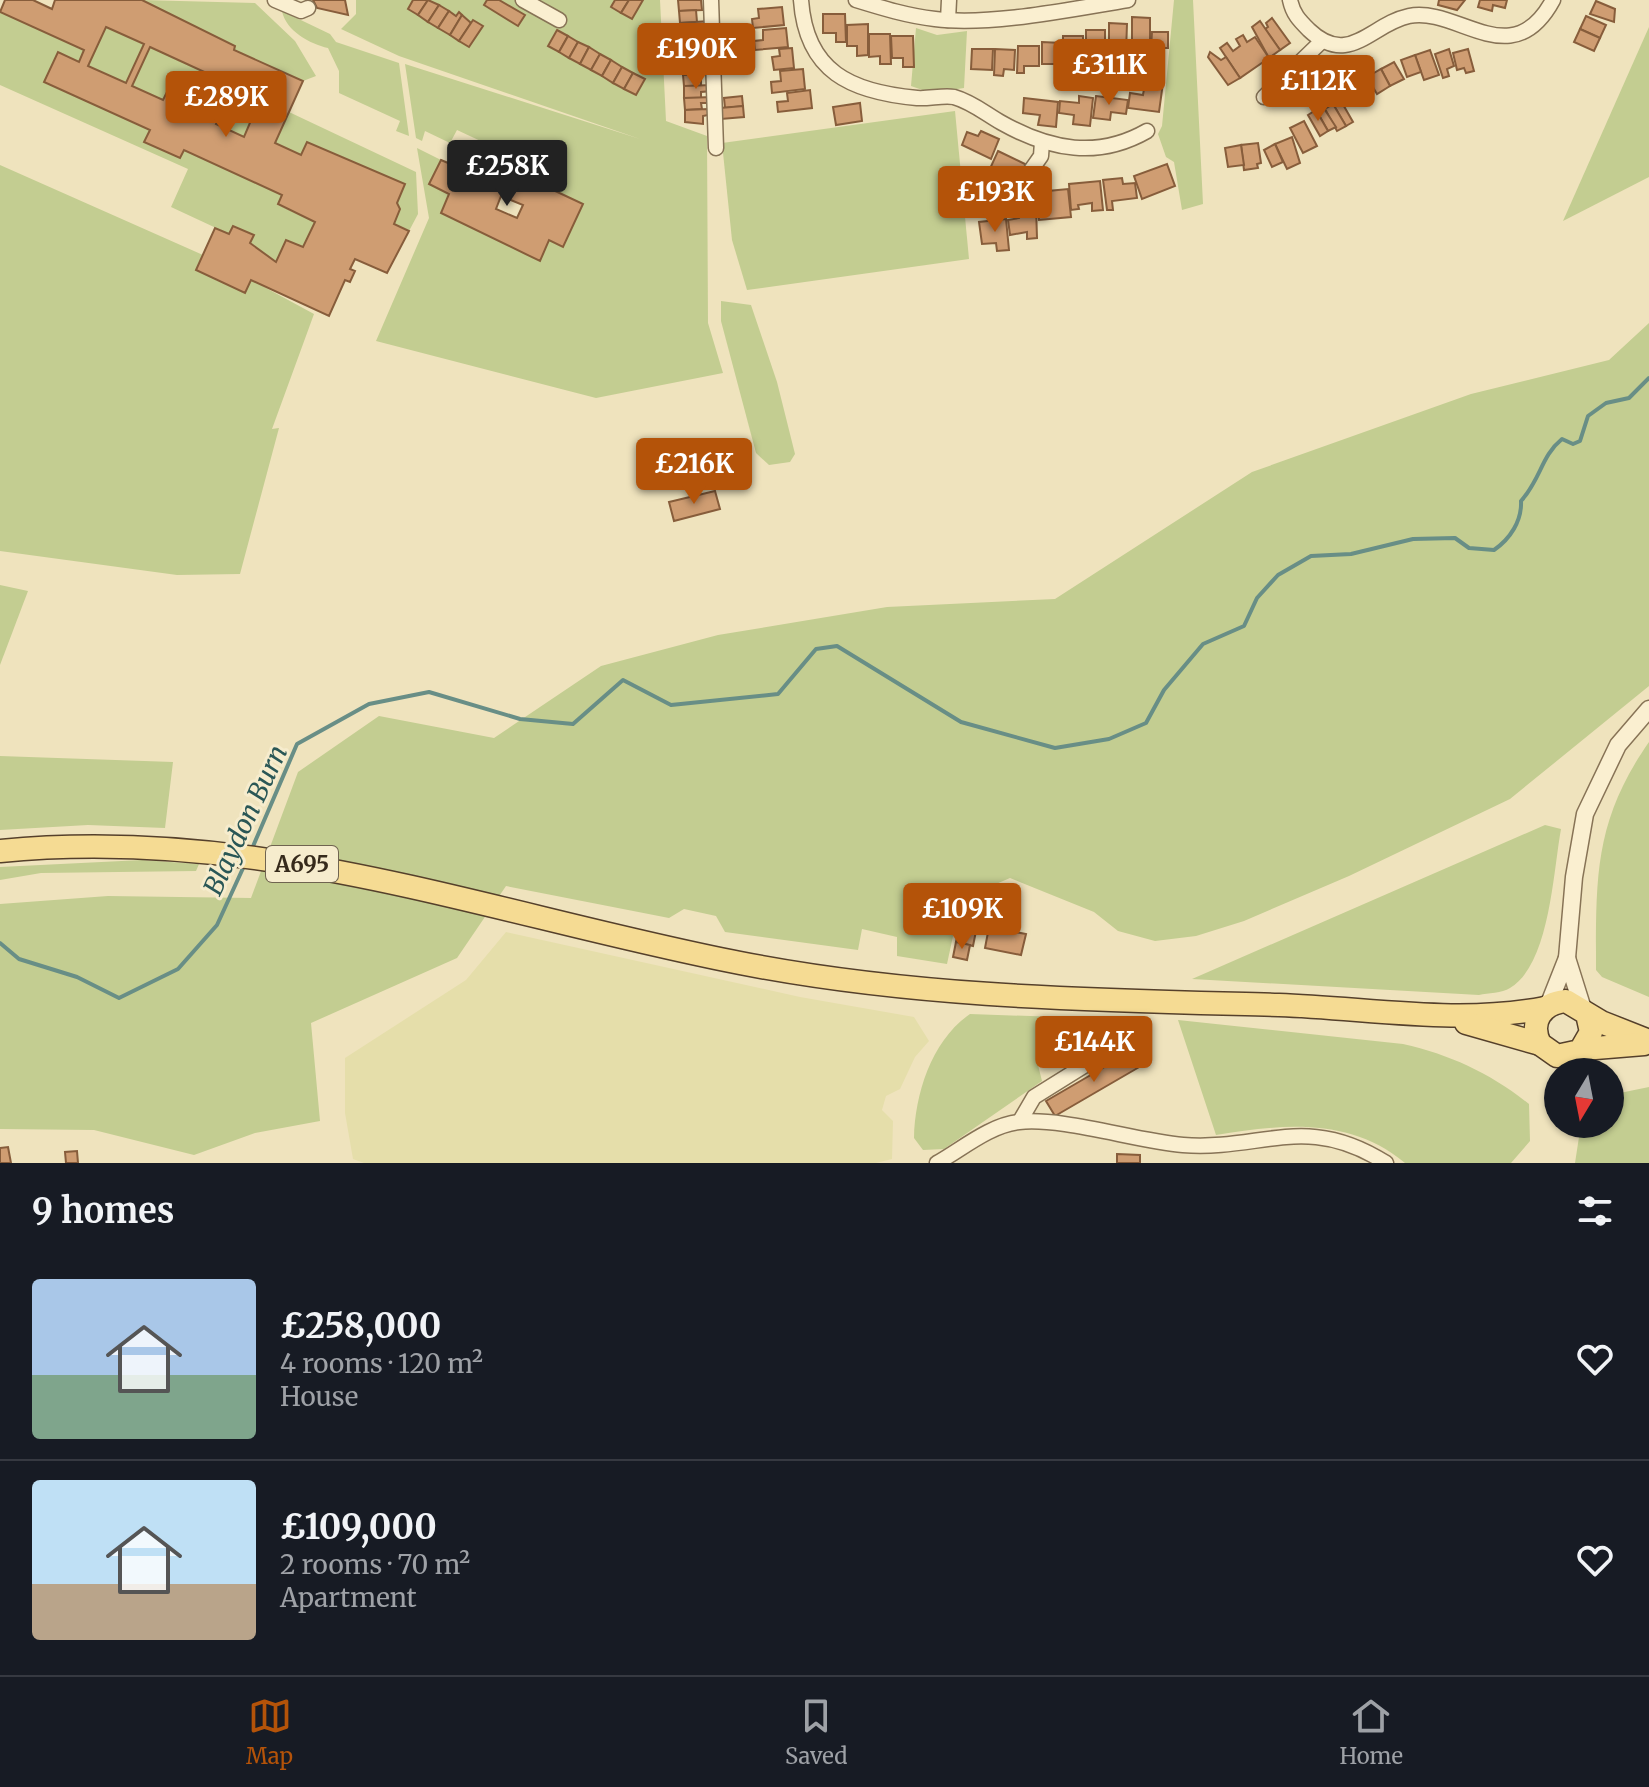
<!DOCTYPE html>
<meta charset="utf-8">
<style>
body{margin:0;font-family:Merriweather,serif;background:#242831;color:#f1f3f6;height:100vh;display:flex;flex-direction:column;font-size:30px;white-space:nowrap}
*{box-sizing:border-box;margin:0}
p{font-size:26px;color:#9ea1a6}
.icon{flex:none;width:44px;height:44px;fill:none;stroke:currentColor;stroke-width:2;stroke-linecap:round;stroke-linejoin:round}
.map{position:relative;height:1163px;overflow:hidden}
.panel{display:flex;flex-direction:column;background:#171b24;flex:1}
.panel>*{flex:none}
.needle{width:52px;rotate:190deg}
.buttons{position:absolute;left:1544px;top:1058px;display:grid;gap:16px}
.buttons a{display:grid;place-items:center;width:80px;height:80px;border-radius:50%;background:#171b24;box-shadow:0 2px 6px #0004;font-size:40px}
.price{position:absolute;translate:-50% -68px;padding:0 18px;border-radius:8px;background:#b45309;color:#fff;font-size:26px;line-height:52px;filter:drop-shadow(0 2px 4px #0008)}
.price::after{content:'';position:absolute;left:50%;top:48px;width:24px;height:18px;margin-left:-12px;background:inherit;clip-path:polygon(0 0,100% 0,50% 100%)}
.price.active{background:#222;color:#fff}
ul{padding:0;list-style:none}
li{display:flex;align-items:center;gap:24px;height:200px;padding:0 32px}
li+li{border-top:2px solid #363941}
li span{display:grid;place-items:center;flex:none;width:224px;height:160px;border-radius:8px;color:#555}
li>.icon{margin-inline-start:auto}
span .icon{width:96px;height:96px;fill:#fffc;stroke-width:1}
li b{font-size:34px}
h2{display:flex;justify-content:space-between;align-items:center;height:96px;padding:0 32px;font-size:34px}
.menu{display:flex;justify-content:space-around;align-items:center;height:112px;border-top:2px solid #363941;background:#171b24;font-size:22px;color:#9ea1a6}
.menu a{display:grid;justify-items:center;gap:4px}
.menu .active{color:#b45309}
.map>svg:first-child{display:block}
.farmland{fill:#e5deaa}
.green{fill:#c3cd91}
.lines{fill:none;stroke-linecap:round;stroke-linejoin:round}
.stream{stroke:#688e86;stroke-width:4}
.building{fill:#cf9d72;stroke:#875d3b;stroke-width:2;fill-rule:evenodd}
.minor-casing{stroke:#877356;stroke-width:17}
.tertiary-casing{stroke:#877356;stroke-width:19}
.primary-casing{stroke:#55402b;stroke-width:25}
.minor{stroke:#faefd0;stroke-width:14}
.tertiary{stroke:#faefd0;stroke-width:16}
.primary{stroke:#f5db93;stroke-width:22}
.labels{text-anchor:middle;dominant-baseline:central;stroke-width:6;stroke-linejoin:round;paint-order:stroke}
.shield{fill:#f6eccd;stroke:#706450;stroke-width:2}
.shield-label{font-size:22px;font-weight:bold;fill:#362a1b}
.water-label{font-size:26px;font-style:italic;fill:#2a5756;stroke:#f6eccd}
</style>
<div class="map">
<svg width="1649" height="1163" viewBox="0 0 1649 1163">
<rect width="100%" height="100%" fill="#efe3bd"/>
<polygon class="farmland" points="506,932 800,997 914,1017 929,1041 915,1057 900,1089 886,1096 882,1110 893,1121 892,1159 876,1163 364,1163 353,1159 345,1113 345,1058 466,980"/>
<g class="green">
<polygon points="142,0 255,3 295,41 316,76 303,81 234,50 235,46"/>
<polygon points="356,0 660,0 666,121 707,136 708,323 723,373 596,398 376,341 429,218 417,148 441,160 429,184 449,194 540,260 549,240 563,246 583,205 519,175 517,180 480,162 487,144 457,130 450,143 425,131 422,141 416,138 405,64 640,139 399,56 341,29 356,14"/>
<polygon points="1174,0 1193,0 1203,204 1182,210 1174,162 1166,157 1158,134 1162,126"/>
<path d="M282,11L330,34L336,42L399,63L409,136L396,131L400,121L339,93V71L328,48C310,44 286,31 282,11Z"/>
<polygon points="0,12 84,50 79,62 58,52 45,82 150,130 144,141 180,158 184,150 282,195 278,205 315,222 303,247 286,240 276,262 250,243 253,235 233,226 229,234 171,207 188,169 0,85"/>
<polygon points="106,27 144,44 126,83 88,66"/>
<polygon points="1649,27 1649,177 1563,221"/>
<polygon points="916,28 937,35 967,31 964,88 931,93 911,86"/>
<polygon points="150,47 211,75 193,114 185,110 192,94 171,84 163,100 132,86"/>
<polygon points="228,99 255,111 244,137 216,124"/>
<polygon points="955,111 969,259 747,290 732,240 722,143"/>
<polygon points="289,112 416,172 418,214 409,231 394,224 400,209 344,159 307,142 301,155 275,143"/>
<polygon points="0,165 203,255 197,270 245,292 251,280 314,314 272,429 279,428 240,574 177,575 0,551"/>
<polygon points="721,301 751,305 777,382 795,454 790,462 769,465 756,453 721,321"/>
<polygon points="1649,323 1649,686 1510,799 1349,876 1244,921 1196,936 1155,941 1118,931 1094,912 1010,878 961,899 947,964 897,956 897,937 862,929 858,950 725,932 716,916 684,909 669,918 506,886 457,958 311,1023 320,1121 255,1133 194,1155 94,1130 0,1129 0,904 108,896 251,898 298,772 379,716 494,738 601,666 718,635 887,607 1055,599 1252,472 1471,394 1609,360"/>
<polygon points="0,585 28,591 0,665"/>
<path d="M1649,742V997L1602,977L1596,970C1596,877 1594,821 1649,742Z"/>
<polygon points="0,756 173,762 165,828 88,825 0,830"/>
<path d="M1545,825L1561,829C1553,872 1550,964 1510,988C1502,993 1488,993 1479,995L1192,979Z"/>
<polygon points="142,860 199,864 196,871 41,873 0,880 0,867"/>
<path d="M970,1014L1147,1020L1075,1059H1061L1054,1048L1036,1057L1042,1081L944,1149L923,1150L914,1138C915,1093 932,1040 970,1014Z"/>
<path d="M1178,1020L1403,1044C1451,1055 1490,1073 1529,1104L1530,1141L1511,1163H1405C1350,1117 1282,1124 1216,1135Z"/>
<polygon points="1649,1087 1649,1163 1575,1163 1581,1124 1610,1124 1610,1095"/>
</g>
<g class="lines">
<g class="stream">
<path d="M251,851L297,744L369,704L429,692L520,719L573,724L623,680L671,705L778,694L816,649L837,646L961,722L1055,748L1109,739L1146,723L1164,690L1203,644L1244,626L1257,598L1278,575L1311,556L1351,554L1413,539L1455,538L1469,548L1494,550C1510,539 1522,521 1521,501C1541,479 1541,456 1562,439L1573,444L1580,441L1588,416L1606,403L1629,398L1649,378"/>
<polyline points="0,943 19,959 77,977 119,998 178,969 217,925 244,866"/>
</g>
</g>
<g class="building">
<path d="M5,0H33L52,9L55,0H142L235,46L234,50L303,81L275,143L301,155L307,142L405,184L397,203L400,209L394,224L409,231L387,273L355,259L350,269L355,271L350,282L345,280L329,316L251,280L245,293L196,270L215,228L229,234L233,226L254,235L250,243L276,262L286,240L303,247L315,222L278,204L282,195L184,150L180,158L144,142L150,130L44,82L58,52L79,62L84,50L0,12ZM106,27L144,44L126,83L88,66ZM150,47L211,75L193,114L185,110L193,94L171,84L163,100L132,86ZM228,99L255,111L244,137L216,124Z"/>
<polygon points="313,0 345,0 348,15 317,8"/>
<polygon points="413,0 428,0 418,15 408,9"/>
<polygon points="428,0 439,5 428,22 418,15"/>
<polygon points="487,0 499,0 525,15 518,26 484,5"/>
<polygon points="615,0 629,0 621,13 611,7"/>
<polygon points="629,0 643,0 632,19 621,13"/>
<polygon points="678,0 701,0 702,10 679,11"/>
<polygon points="1439,0 1465,0 1457,10 1438,5"/>
<polygon points="1480,0 1507,0 1505,8 1493,5 1492,11 1478,7"/>
<polygon points="1596,1 1615,9 1614,22 1590,14"/>
<polygon points="439,5 449,11 438,28 428,22"/>
<polygon points="782,7 784,25 753,28 752,19 759,18 758,9"/>
<polygon points="696,10 697,22 680,23 679,11"/>
<polygon points="449,11 456,16 459,12 462,15 450,35 438,28"/>
<polygon points="823,14 845,14 846,42 836,42 836,33 823,33"/>
<polygon points="462,15 471,23 459,41 450,35"/>
<polygon points="1586,16 1606,25 1600,38 1580,29"/>
<polygon points="1132,17 1150,18 1150,45 1132,45"/>
<polygon points="1272,18 1290,43 1280,50 1265,29 1268,27 1266,23"/>
<polygon points="473,20 483,26 469,47 459,41"/>
<polygon points="709,21 709,29 698,30 698,34 680,35 680,23"/>
<polygon points="1260,21 1280,50 1269,58 1252,27"/>
<polygon points="1109,23 1127,24 1126,52 1119,52 1119,44 1109,43"/>
<polygon points="868,24 868,55 857,56 857,46 847,46 847,25"/>
<polygon points="786,28 788,47 755,50 754,41 763,40 763,30"/>
<polygon points="1580,29 1600,38 1594,51 1574,42"/>
<polygon points="557,30 568,36 559,52 548,46"/>
<rect x="1086" y="30" width="19" height="21"/>
<polygon points="1152,32 1168,32 1168,48 1151,48"/>
<polygon points="709,34 710,42 699,43 699,48 681,49 680,35"/>
<polygon points="869,34 890,34 891,64 880,64 880,56 869,57"/>
<polygon points="1243,35 1247,42 1255,37 1269,58 1240,78 1220,48 1227,43 1233,51 1240,46 1236,39"/>
<polygon points="568,36 578,42 569,58 559,52"/>
<polygon points="891,36 913,36 914,67 903,67 903,58 892,58"/>
<rect x="1063" y="36" width="20" height="21"/>
<polygon points="578,42 589,47 580,64 569,58"/>
<polygon points="1042,42 1061,43 1060,64 1042,64"/>
<polygon points="740,45 741,58 724,59 723,47"/>
<polygon points="1018,46 1039,46 1039,66 1024,66 1024,73 1017,73"/>
<polygon points="589,47 600,54 591,70 580,64"/>
<polygon points="710,47 710,53 703,53 703,60 682,61 681,49"/>
<polygon points="792,48 794,68 774,70 772,57 780,56 779,49"/>
<polygon points="972,49 993,49 992,70 971,69"/>
<polygon points="995,49 1015,50 1014,70 1004,69 1003,76 994,75"/>
<polygon points="1449,49 1454,66 1447,69 1449,76 1443,78 1435,54"/>
<polygon points="1468,49 1474,71 1466,73 1464,68 1457,70 1453,53"/>
<polygon points="1430,50 1439,75 1424,80 1415,55"/>
<polygon points="1210,52 1221,60 1226,57 1240,78 1228,85 1208,57"/>
<polygon points="600,54 611,60 602,76 591,70"/>
<polygon points="1415,55 1421,72 1407,77 1401,60"/>
<polygon points="611,60 622,67 613,83 602,76"/>
<polygon points="710,60 710,66 700,67 701,74 683,75 682,61"/>
<polygon points="1394,62 1404,79 1390,86 1381,69"/>
<polygon points="622,67 633,73 624,89 613,83"/>
<polygon points="803,69 805,89 772,93 771,82 781,81 780,71"/>
<polygon points="1381,69 1390,86 1377,94 1367,77"/>
<polygon points="633,73 645,79 636,95 624,89"/>
<polygon points="701,74 701,86 684,86 683,75"/>
<polygon points="1364,74 1374,91 1360,99 1350,82"/>
<polygon points="1152,82 1163,83 1159,112 1128,108 1130,93 1143,95 1144,89 1152,89"/>
<polygon points="1350,82 1360,99 1347,106 1337,89"/>
<polygon points="712,85 712,91 701,92 701,98 684,98 684,86"/>
<polygon points="810,90 812,108 778,112 777,102 788,101 787,93"/>
<polygon points="742,96 743,106 725,108 724,98"/>
<polygon points="1079,96 1093,98 1090,126 1073,124 1074,115 1059,113 1060,101 1079,103"/>
<polygon points="1096,96 1128,100 1126,114 1111,112 1110,120 1093,118"/>
<polygon points="712,97 713,103 701,103 702,109 685,110 684,98"/>
<polygon points="1024,98 1058,102 1056,127 1038,125 1040,115 1023,113"/>
<polygon points="1341,101 1353,122 1346,126 1333,104"/>
<polygon points="860,103 862,121 836,125 833,107"/>
<polygon points="1333,104 1346,126 1337,131 1325,109"/>
<polygon points="743,106 744,117 721,119 720,108"/>
<polygon points="1323,107 1336,127 1328,131 1316,110"/>
<polygon points="708,109 708,115 703,116 703,124 685,122 685,110"/>
<polygon points="1316,110 1328,131 1320,136 1308,115"/>
<polygon points="1304,121 1317,146 1303,153 1290,128"/>
<polygon points="981,131 999,139 991,159 962,145 967,132 978,136"/>
<polygon points="1292,137 1300,163 1287,169 1275,144"/>
<polygon points="1258,143 1261,163 1257,164 1258,168 1244,170 1241,145"/>
<polygon points="1275,144 1283,162 1272,167 1264,150"/>
<polygon points="1241,145 1244,165 1228,167 1225,148"/>
<polygon points="998,151 1027,165 1021,177 1011,172 1006,182 988,173"/>
<path d="M441,160L474,174L478,166L483,169L486,165L517,180L519,174L583,204L563,247L549,240L540,261L441,213L449,194L429,184ZM501,196L523,205L517,218L496,209Z"/>
<polygon points="1167,164 1175,186 1142,199 1134,176"/>
<polygon points="1122,178 1123,184 1135,183 1137,198 1112,201 1113,210 1107,210 1103,180"/>
<polygon points="1100,181 1103,210 1092,211 1092,203 1078,205 1079,209 1071,210 1069,184"/>
<polygon points="970,185 984,192 980,201 965,194"/>
<polygon points="1068,189 1071,217 1039,220 1037,203 1049,202 1048,191"/>
<polygon points="1036,206 1037,238 1027,239 1027,232 1010,235 1008,220 1019,218 1018,208"/>
<polygon points="1006,219 1009,250 997,251 996,243 982,244 979,222"/>
<polygon points="715,491 720,509 674,521 669,502"/>
<polygon points="989,927 1026,934 1021,955 985,948"/>
<polygon points="959,928 976,931 973,946 956,942"/>
<polygon points="956,942 970,945 967,960 953,957"/>
<polygon points="1132,1051 1141,1066 1055,1116 1046,1101"/>
<polygon points="8,1147 11,1163 0,1163 0,1148"/>
<polygon points="77,1151 78,1163 66,1163 65,1152"/>
<polygon points="1117,1154 1140,1155 1140,1163 1117,1163"/>
</g>
<g class="lines">
<defs>
<g id="minor">
<polyline points="275,0 301,11 308,8"/>
<polyline points="523,0 559,20"/>
<polyline points="711,0 716,148"/>
<path d="M801,0C806,72 851,92 917,98C929,99 943,95 954,97C972,102 986,114 1002,123C1050,150 1098,159 1147,131"/>
<path d="M856,0C882,8 908,16 935,19C991,26 1072,9 1128,0"/>
<path d="M1290,0C1293,14 1299,20 1309,30C1349,68 1371,24 1409,16C1458,6 1512,76 1553,0"/>
<polyline points="948,20 949,0"/>
<polyline points="1264,97 1322,41"/>
<polyline points="1017,190 1041,156 1042,142"/>
<polyline points="1020,1121 1034,1097 1127,1039"/>
<path d="M937,1163C962,1149 990,1125 1019,1122C1062,1117 1136,1141 1183,1145C1262,1151 1306,1112 1386,1163"/>
</g>
<g id="tertiary">
<polyline points="1567,958 1583,1009"/>
<polyline points="1548,1006 1567,958 1574,877 1585,814 1618,745 1649,709"/>
</g>
<g id="primary">
<path d="M0,851C261,825 490,914 740,963C918,998 1098,1000 1279,1005C1368,1008 1457,1025 1545,1008"/>
<path d="M1587,1014L1591,1032L1580,1051L1557,1056L1540,1044C1529,1022 1542,1003 1566,1001L1601,1022L1649,1041"/>
<polyline points="1466,1023 1540,1044"/>
<polyline points="1583,1049 1644,1044"/>
</g>
</defs>
<use href="#minor" class="minor-casing"/>
<use href="#tertiary" class="tertiary-casing"/>
<use href="#primary" class="primary-casing"/>
<use href="#minor" class="minor"/>
<use href="#tertiary" class="tertiary"/>
<use href="#primary" class="primary"/>
</g>
<g class="labels">
<rect class="shield" x="266" y="846" width="72" height="36" rx="6"/>
<g class="shield-label">
<text x="302" y="864">A695</text>
</g>
<g class="water-label">
<text transform="translate(245 820) rotate(-65)">Blaydon Burn</text>
</g>
</g>
</svg>
<div class="buttons">
<a><svg class="needle" viewBox="-14 -14 28 28"><path d="M0-13l5 13h-10z" fill="#e53935"/><path d="M0 13l5-13h-10z" fill="#9ea1a6"/></svg></a>
</div>
<b class="price" style="left:696px;top:91px">£190K</b>
<b class="price" style="left:1109px;top:107px">£311K</b>
<b class="price" style="left:1318px;top:123px">£112K</b>
<b class="price" style="left:226px;top:139px">£289K</b>
<b class="price active" style="left:507px;top:208px">£258K</b>
<b class="price" style="left:995px;top:234px">£193K</b>
<b class="price" style="left:694px;top:506px">£216K</b>
<b class="price" style="left:962px;top:951px">£109K</b>
<b class="price" style="left:1094px;top:1084px">£144K</b>
</div>
<section class="panel">
<h2>9 homes<svg class="icon" aria-label="filters" viewBox="0 0 24 24"><path d="M4 7h16M4 17h16"/><circle cx="9" cy="7" r="2"/><circle cx="15" cy="17" r="2"/></svg></h2>
<ul>
<li><span style="background:linear-gradient(#a9c7e8 60%,#7fa58c 0)"><svg class="icon" aria-label="home" viewBox="0 0 24 24"><path d="M3 11l9-7 9 7M6 9v11h12V9"/></svg></span><div><b>£258,000</b><p>4 rooms · 120 m²</p><p>House</p></div><svg class="icon" aria-label="heart" viewBox="0 0 24 24"><path d="M12 20l-8-8c-3-5 5-10 8-4 3-6 11-1 8 4z"/></svg></li>
<li><span style="background:linear-gradient(#bfe0f5 65%,#b9a48a 0)"><svg class="icon" aria-label="home" viewBox="0 0 24 24"><path d="M3 11l9-7 9 7M6 9v11h12V9"/></svg></span><div><b>£109,000</b><p>2 rooms · 70 m²</p><p>Apartment</p></div><svg class="icon" aria-label="heart" viewBox="0 0 24 24"><path d="M12 20l-8-8c-3-5 5-10 8-4 3-6 11-1 8 4z"/></svg></li>
</ul>
</section>
<nav class="menu">
<a class="active"><svg class="icon" aria-label="map" viewBox="0 0 24 24"><path d="M3 6l6-2 6 2 6-2v14l-6 2-6-2-6 2zM9 4v14M15 6v14"/></svg>Map</a>
<a><svg class="icon" aria-label="saved" viewBox="0 0 24 24"><path d="M7 4h10v16l-5-4-5 4z"/></svg>Saved</a>
<a><svg class="icon" aria-label="home" viewBox="0 0 24 24"><path d="M3 11l9-7 9 7M6 9v11h12V9"/></svg>Home</a>
</nav>
